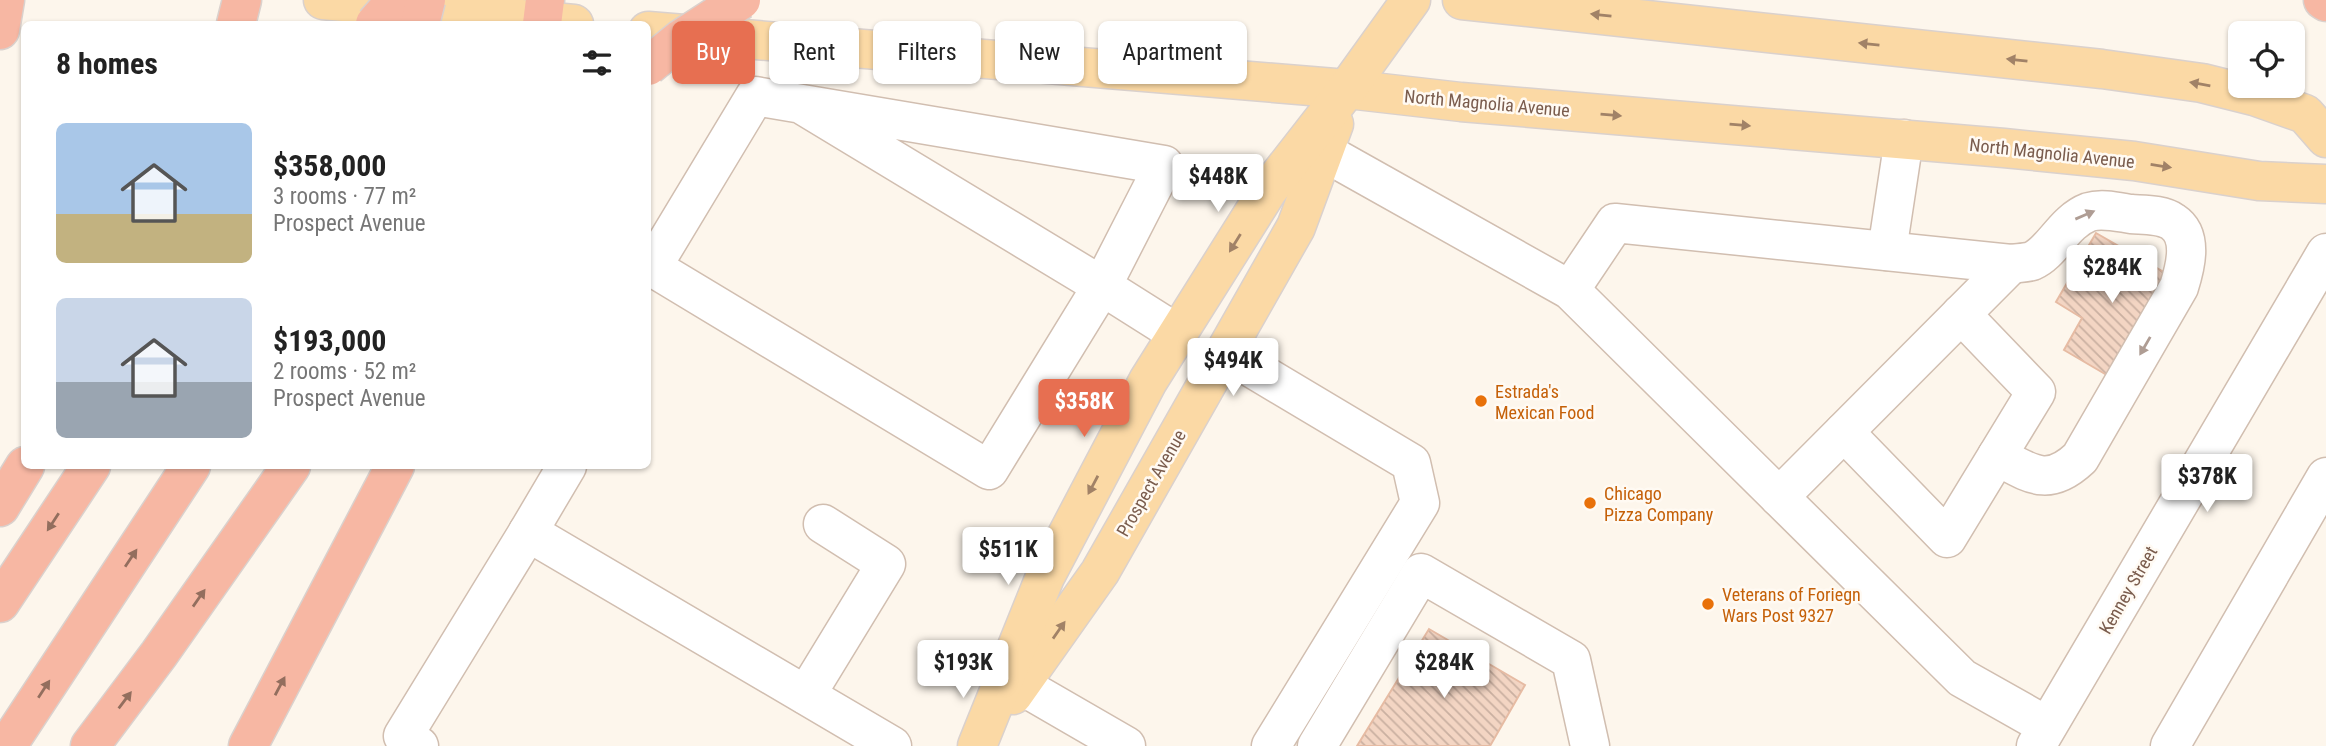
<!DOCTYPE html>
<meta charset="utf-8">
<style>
body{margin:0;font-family:"Roboto Condensed",sans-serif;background:#f2f2f2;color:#222;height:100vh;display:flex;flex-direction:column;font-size:26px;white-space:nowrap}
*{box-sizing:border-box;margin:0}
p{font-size:23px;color:#767676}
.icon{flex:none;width:38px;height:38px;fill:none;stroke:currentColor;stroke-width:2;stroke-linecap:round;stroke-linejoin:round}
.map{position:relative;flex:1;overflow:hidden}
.drawer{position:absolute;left:21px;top:21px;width:630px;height:448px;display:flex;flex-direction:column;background:#fff;border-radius:10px;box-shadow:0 2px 5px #0004}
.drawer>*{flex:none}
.top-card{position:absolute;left:672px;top:21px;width:665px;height:63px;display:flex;gap:14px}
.buttons{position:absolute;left:2228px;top:21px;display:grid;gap:14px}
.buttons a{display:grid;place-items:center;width:77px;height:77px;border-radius:10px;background:#fff;box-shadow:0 2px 5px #0004;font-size:35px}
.price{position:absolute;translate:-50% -60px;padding:0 16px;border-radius:7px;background:#fff;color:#222;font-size:23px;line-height:46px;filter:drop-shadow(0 2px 4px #0008)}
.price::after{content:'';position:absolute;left:50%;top:42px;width:21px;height:16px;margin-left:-10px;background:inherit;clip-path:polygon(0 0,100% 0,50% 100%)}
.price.on{background:#e76f51;color:#fff}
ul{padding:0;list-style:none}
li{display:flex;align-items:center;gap:21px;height:175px;padding:0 35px}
li span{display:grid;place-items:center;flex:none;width:196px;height:140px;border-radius:10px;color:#555}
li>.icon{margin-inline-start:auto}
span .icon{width:84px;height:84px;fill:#fffc;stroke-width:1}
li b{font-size:30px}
h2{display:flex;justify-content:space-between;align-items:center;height:84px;padding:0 35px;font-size:30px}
.chip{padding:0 24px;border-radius:10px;background:#fff;box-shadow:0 2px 5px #0004;font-size:24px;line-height:63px}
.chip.on{background:#e76f51;color:#fff}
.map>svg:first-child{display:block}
.building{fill:url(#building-back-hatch);stroke:#e6bba3;stroke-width:2}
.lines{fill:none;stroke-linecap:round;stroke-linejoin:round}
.minor-casing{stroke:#d1beb0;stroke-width:41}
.major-casing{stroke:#dad1cd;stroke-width:41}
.highway-casing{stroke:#dad1cd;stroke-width:41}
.minor{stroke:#fff;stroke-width:38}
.major{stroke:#fbd9a5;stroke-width:38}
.highway{stroke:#f7b7a3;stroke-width:38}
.highway-bridge-casing{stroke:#dad1cd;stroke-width:41;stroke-linecap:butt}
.highway-bridge{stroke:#f7b7a3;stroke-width:38}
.oneway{fill:#a18267}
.oneway2{fill:#af9d94}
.oneway3{fill:#936e5e}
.food-dot{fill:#e8710a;stroke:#fffaf3;stroke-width:2.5}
.labels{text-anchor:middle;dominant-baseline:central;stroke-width:5;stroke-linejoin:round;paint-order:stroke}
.street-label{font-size:18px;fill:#7a5c4d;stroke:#fffaf3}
.food-label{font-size:18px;fill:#c56008;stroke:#fffaf3;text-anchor:start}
</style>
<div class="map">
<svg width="2326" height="746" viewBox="0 0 2326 746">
<defs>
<pattern id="building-back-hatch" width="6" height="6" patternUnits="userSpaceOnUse" patternTransform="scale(1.75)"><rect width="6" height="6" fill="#f3d5c3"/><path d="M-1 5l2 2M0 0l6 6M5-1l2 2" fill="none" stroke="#cab0a1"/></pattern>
</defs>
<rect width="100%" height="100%" fill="#fdf6ec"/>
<g class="building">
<polygon points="2096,233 2176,279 2117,381 2064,350 2082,318 2056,302"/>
<polygon points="1429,629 1525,685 1490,746 1357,746"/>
</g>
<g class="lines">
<defs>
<g id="minor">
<polyline points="801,104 1102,286 1164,165 755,96 652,267 989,470 1102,286 1178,334"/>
<polyline points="1324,152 1570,290 1962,678 2047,726"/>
<polyline points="1887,251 1904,139"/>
<polyline points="1570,290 1615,223 2011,264 1779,497"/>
<polyline points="1225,352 1411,463 1420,503 1271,746"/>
<polyline points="1844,432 1947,538 2036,392 1961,314"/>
<path d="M1997,456C2031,474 2048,488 2080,458L2179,287C2185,268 2194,236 2173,222C2162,214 2144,215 2131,214C2118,212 2102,208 2089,212C2063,222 2053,252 2032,261C2026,263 2017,263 2011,264"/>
<polyline points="567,466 528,532 892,746"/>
<polyline points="1005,676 1126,746"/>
<polyline points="806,695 886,564 823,524"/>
<polyline points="419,746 403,736 528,532"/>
<polyline points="1317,746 1421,573 1571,660 1590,746"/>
<polyline points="2036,746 2326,253"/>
<polyline points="2170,746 2326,477"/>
</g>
<g id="major">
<polyline points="323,0 574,24"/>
<polyline points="1462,0 2102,69 2202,83 2254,96 2305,114 2326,138"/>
<polyline points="648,31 1347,89 1461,102 2004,148 2134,161 2259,181 2326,184"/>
<polyline points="1013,695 1100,572 1296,227 1334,124"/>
<polyline points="977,746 1045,577 1148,381 1268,190 1347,89 1411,0"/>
</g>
<g id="highway">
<polyline points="2323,0 2326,2"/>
<polyline points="236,24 242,0"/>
<polyline points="542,24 545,0"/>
<polyline points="0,30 5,0"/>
<polyline points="0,507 25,466"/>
<polyline points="0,603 91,466"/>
<polyline points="7,746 191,466"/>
<polyline points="90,746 159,654 291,466"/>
<polyline points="248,746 395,466"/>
</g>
</defs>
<use href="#minor" class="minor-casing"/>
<use href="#major" class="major-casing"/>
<use href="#highway" class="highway-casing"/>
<use href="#minor" class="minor"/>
<use href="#major" class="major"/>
<use href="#highway" class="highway"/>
<defs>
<g id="highway-bridge">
<polyline points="375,24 396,0"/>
<polyline points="420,24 426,0"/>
<polyline points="648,66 681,39 741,0"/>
</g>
</defs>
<use href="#highway-bridge" class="highway-bridge-casing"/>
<use href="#highway-bridge" class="highway-bridge"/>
</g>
<defs><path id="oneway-solid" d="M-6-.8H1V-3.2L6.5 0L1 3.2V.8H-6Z" transform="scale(1.75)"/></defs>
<g class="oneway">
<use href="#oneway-solid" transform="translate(1601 15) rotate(-174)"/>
<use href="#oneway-solid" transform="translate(1869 44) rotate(-174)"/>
<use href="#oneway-solid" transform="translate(2017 60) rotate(-174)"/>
<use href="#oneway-solid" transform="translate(2200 84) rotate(-170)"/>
<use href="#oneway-solid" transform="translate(1611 115) rotate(5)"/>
<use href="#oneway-solid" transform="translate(1740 125) rotate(5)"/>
<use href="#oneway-solid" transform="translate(2161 166) rotate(9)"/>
<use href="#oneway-solid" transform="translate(1235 243) rotate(122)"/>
<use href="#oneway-solid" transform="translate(1093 485) rotate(118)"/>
<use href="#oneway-solid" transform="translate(1059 630) rotate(-55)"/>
</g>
<g class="oneway2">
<use href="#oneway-solid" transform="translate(2085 215) rotate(-23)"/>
<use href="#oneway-solid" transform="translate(2145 346) rotate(120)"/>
</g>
<g class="oneway3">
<use href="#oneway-solid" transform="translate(53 522) rotate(123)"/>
<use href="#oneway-solid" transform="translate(131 558) rotate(-56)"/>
<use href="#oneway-solid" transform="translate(199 598) rotate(-55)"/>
<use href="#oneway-solid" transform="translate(280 686) rotate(-62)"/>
<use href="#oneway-solid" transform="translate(44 689) rotate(-57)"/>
<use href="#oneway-solid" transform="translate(125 700) rotate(-53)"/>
</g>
<g class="food-dot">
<circle cx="1481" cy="401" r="7"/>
<circle cx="1590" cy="503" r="7"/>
<circle cx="1708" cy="604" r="7"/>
</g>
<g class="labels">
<g class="street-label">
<text transform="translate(1487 103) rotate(5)">North Magnolia Avenue</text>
<text transform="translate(2052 153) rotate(6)">North Magnolia Avenue</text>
<text transform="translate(1151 483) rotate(-60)">Prospect Avenue</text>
<text transform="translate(2128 590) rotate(-60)">Kenney Street</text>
</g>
<g class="food-label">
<text x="1495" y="391">Estrada's<tspan x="1495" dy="21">Mexican Food</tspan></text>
<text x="1604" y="493">Chicago<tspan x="1604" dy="21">Pizza Company</tspan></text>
<text x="1722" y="594">Veterans of Foriegn<tspan x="1722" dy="21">Wars Post 9327</tspan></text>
</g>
</g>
</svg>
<div class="buttons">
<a><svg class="icon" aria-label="locate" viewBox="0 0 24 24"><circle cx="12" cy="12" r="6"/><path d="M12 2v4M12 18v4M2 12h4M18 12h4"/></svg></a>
</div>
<b class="price" style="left:1218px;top:214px">$448K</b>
<b class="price" style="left:2112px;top:305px">$284K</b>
<b class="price" style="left:1233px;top:398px">$494K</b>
<b class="price on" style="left:1084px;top:439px">$358K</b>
<b class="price" style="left:2207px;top:514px">$378K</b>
<b class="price" style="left:1008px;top:587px">$511K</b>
<b class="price" style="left:963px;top:700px">$193K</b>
<b class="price" style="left:1444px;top:700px">$284K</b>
<div class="top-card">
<a class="chip on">Buy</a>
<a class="chip">Rent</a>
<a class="chip">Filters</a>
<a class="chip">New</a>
<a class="chip">Apartment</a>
</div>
<section class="drawer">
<h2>8 homes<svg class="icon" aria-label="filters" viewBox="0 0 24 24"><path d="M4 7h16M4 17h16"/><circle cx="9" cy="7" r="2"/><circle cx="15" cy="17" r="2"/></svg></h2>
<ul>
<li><span style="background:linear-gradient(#a9c7e8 65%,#c2b280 0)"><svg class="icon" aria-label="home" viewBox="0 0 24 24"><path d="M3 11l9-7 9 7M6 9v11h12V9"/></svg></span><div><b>$358,000</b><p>3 rooms · 77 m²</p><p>Prospect Avenue</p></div></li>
<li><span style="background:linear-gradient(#c9d6e8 60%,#9aa5b1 0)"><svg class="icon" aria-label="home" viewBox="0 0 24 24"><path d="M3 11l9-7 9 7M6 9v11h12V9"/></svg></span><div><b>$193,000</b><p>2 rooms · 52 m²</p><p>Prospect Avenue</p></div></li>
</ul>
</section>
</div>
